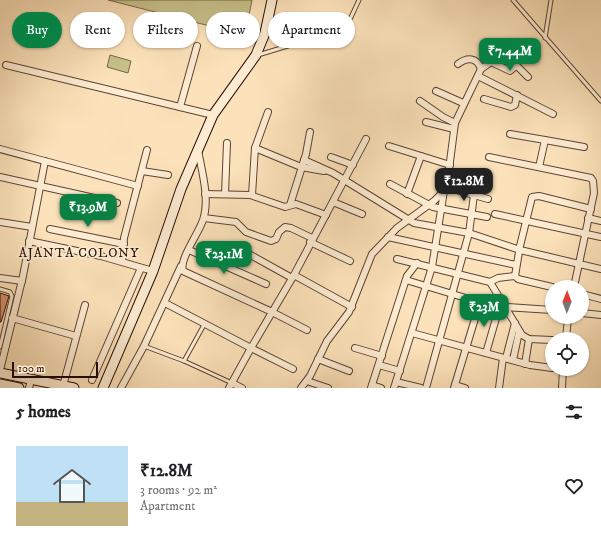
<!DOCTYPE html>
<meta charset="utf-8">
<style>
body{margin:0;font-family:"IM FELL DW Pica",serif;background:#f2f2f2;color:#202124;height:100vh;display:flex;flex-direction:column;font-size:15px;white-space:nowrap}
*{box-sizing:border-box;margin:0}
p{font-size:13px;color:#757577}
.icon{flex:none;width:22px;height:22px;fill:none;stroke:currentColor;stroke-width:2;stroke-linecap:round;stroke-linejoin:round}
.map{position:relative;height:388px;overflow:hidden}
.side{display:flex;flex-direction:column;background:#fff;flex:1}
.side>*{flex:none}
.hud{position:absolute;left:12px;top:12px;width:400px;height:36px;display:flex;gap:8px}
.needle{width:26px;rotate:1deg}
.tools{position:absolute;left:545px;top:280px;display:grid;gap:8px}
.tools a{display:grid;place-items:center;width:44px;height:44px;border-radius:50%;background:#fff;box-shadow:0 1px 3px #0004;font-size:20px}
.scale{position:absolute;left:12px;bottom:10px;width:86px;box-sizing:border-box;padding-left:4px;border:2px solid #280f07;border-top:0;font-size:11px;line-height:14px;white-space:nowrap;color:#280f07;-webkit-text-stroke:3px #fdecd2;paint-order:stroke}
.price{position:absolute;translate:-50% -34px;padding:0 9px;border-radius:8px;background:#0b8043;color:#fff;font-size:13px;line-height:26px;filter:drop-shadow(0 1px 2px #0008)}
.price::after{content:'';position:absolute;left:50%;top:24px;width:12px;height:9px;margin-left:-6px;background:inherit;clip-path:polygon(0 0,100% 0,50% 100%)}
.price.selected{background:#222;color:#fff}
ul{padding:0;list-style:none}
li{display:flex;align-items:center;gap:12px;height:100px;padding:0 16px}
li+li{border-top:1px solid #e0e0e0}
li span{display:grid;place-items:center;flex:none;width:112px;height:80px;border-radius:0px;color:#555}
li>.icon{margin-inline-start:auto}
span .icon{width:48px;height:48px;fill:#fffc;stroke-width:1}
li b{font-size:17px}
h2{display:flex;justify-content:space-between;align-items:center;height:48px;padding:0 16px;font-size:17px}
.pill{padding:0 14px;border-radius:18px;background:#fff;box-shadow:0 1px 3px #0004;font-size:14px;line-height:36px}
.pill.selected{background:#0b8043;color:#fff}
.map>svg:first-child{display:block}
.green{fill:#c7c18b;stroke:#786849}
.building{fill:#d49069;stroke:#280f07}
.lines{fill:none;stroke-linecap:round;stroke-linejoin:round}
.lane-casing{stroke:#5d4434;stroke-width:5}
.street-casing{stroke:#5d4434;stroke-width:8}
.secondary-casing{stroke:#280f07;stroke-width:11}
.lane{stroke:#fdecd2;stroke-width:3}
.street{stroke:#fdecd2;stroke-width:6}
.secondary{stroke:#fdecd2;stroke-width:9}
.labels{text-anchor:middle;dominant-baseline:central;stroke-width:3.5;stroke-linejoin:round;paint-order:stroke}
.neighbourhood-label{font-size:13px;letter-spacing:1px;fill:#280f07;stroke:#fdecd2}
</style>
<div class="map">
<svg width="601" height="388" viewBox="0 0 601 388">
<rect width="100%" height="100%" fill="#fce2ba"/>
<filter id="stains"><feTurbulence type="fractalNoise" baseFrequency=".005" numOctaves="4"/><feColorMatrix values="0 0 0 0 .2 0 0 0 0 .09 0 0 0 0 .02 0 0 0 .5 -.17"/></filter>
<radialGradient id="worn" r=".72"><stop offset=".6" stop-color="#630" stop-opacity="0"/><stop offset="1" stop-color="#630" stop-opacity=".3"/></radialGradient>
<g class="green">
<polygon points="108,0 252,0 245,35"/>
<polygon points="110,55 131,61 128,73 107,67"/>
</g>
<polygon class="building" points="0,293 9,296 1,322 0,322"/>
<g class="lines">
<defs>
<g id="lane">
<polyline points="513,0 601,101"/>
<polyline points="545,38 551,0"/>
<polyline points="258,55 291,45 321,44 335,39 345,30 359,0"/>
<polyline points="0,289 10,292 12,296 0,347"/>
<polyline points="144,346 184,361 232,383"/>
<polyline points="184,361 205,323"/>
</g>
<g id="street">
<polyline points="504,53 528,77"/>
<polyline points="6,65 213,115"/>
<polyline points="481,69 491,62 510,71 516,66"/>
<polyline points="478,76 553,114"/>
<polyline points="436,91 463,103"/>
<polyline points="484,99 511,107 515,105 517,95"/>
<polyline points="420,101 443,117 455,123"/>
<polyline points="180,107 197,46"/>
<polyline points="426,122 454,129"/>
<polyline points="510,134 545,140 539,167"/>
<polyline points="545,140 584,147"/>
<polyline points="389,146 450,165"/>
<polyline points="255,148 301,167 324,171"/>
<polyline points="0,149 138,186"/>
<path d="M198,150C202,172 210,199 203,220C199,233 179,259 183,271L272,312L307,330"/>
<polyline points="331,157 353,165"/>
<polyline points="489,157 591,178 593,181 594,193 574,287"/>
<polyline points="304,160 333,173 414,223 469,233 520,250 601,269"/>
<polyline points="142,171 168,175"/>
<polyline points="0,177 117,203"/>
<polyline points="390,184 433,207 487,217"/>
<polyline points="446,187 488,199"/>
<polyline points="205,194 250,195 285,207 296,204 326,215"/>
<polyline points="225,194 227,143"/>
<polyline points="407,194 421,156"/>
<polyline points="252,195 255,148 268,112"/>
<polyline points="333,202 362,214"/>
<polyline points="290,205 306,154 310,132"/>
<polyline points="495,214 601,237"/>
<polyline points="204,218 236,222 246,232 271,241 276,239 279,232 285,227 291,228 312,238"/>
<polyline points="588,218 601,221"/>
<polyline points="0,222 32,227"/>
<polyline points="50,229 124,244"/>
<polyline points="388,237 516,265"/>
<polyline points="29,241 101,256 153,271"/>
<polyline points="310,242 350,261"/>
<polyline points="238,248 292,278"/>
<polyline points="189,250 266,284"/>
<polyline points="397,259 490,282 522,335 529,339 552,340"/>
<polyline points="122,261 124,238 147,150"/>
<polyline points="294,275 352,307"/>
<polyline points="0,278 22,281"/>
<polyline points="406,280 499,308 506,307 552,310"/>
<polyline points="490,282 498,278 515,276"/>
<polyline points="552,287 518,279 515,276 520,246 532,197 539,196 591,209"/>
<polyline points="582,294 601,299"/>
<polyline points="165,303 251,348 229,388"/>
<polyline points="582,313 601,315"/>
<polyline points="12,318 76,336"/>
<polyline points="412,333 530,365 552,368"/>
<polyline points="566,339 568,317"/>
<polyline points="355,348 382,356"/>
<polyline points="486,353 499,308"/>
<polyline points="506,358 515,323"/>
<polyline points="318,359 349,371"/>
<polyline points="513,360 519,332"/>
<polyline points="525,364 529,339"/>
<polyline points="379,365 400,371"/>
<polyline points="293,369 251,348 294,275 366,139"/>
<polyline points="0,370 23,276 45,161"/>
<polyline points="92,380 141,268"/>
<polyline points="307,381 328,388"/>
<polyline points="396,382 421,388"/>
<polyline points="232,383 242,388"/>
<polyline points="372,385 381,388"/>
<polyline points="455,385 465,388"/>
<polyline points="63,386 85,305"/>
<polyline points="29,388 31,380"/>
<polyline points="121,388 144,346 181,266"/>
<path d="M301,388L310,376L327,341L349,312L372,254L397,228L434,201L444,191L448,177L455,123L481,69C477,57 467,57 458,64"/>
<polyline points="371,388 407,276 417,263"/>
<polyline points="394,388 432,267 444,191"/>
<polyline points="426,388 469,233 474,195"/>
<polyline points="454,388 480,302"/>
<polyline points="499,388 503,358"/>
<polyline points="562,388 563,369"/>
</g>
<g id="secondary">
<polyline points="0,373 74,388"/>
<polyline points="0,384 19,388"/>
<polyline points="103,388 153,271 181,189 213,115 256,55 265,33 272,0"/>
</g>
</defs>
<use href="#lane" class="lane-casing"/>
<use href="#street" class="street-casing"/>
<use href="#secondary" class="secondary-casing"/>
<use href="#lane" class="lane"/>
<use href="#street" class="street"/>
<use href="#secondary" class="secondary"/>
</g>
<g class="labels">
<g class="neighbourhood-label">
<text x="79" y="253">AJANTA COLONY</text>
</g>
</g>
<rect width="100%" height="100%" filter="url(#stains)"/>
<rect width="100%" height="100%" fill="url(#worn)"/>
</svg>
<div class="tools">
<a><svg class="needle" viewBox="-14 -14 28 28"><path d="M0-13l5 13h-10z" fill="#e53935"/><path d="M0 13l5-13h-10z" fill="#757577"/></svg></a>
<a><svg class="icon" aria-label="locate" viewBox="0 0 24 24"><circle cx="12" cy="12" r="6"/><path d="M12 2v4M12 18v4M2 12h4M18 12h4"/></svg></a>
</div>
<div class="scale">100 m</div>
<b class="price" style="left:510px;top:72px">₹7.44M</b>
<b class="price selected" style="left:464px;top:202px">₹12.8M</b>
<b class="price" style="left:88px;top:228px">₹13.9M</b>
<b class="price" style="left:224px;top:275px">₹23.1M</b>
<b class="price" style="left:484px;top:328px">₹23M</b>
<div class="hud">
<a class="pill selected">Buy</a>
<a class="pill">Rent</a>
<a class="pill">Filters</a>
<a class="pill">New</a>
<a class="pill">Apartment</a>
</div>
</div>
<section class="side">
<h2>5 homes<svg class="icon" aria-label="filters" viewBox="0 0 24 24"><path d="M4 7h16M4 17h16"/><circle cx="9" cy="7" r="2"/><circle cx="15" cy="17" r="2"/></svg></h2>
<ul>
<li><span style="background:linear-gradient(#bfe0f5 70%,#c2b280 0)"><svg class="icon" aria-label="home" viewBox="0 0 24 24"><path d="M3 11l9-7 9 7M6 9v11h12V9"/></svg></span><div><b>₹12.8M</b><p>3 rooms · 92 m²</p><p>Apartment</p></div><svg class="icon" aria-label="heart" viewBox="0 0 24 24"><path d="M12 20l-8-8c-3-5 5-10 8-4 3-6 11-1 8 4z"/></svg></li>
</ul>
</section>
